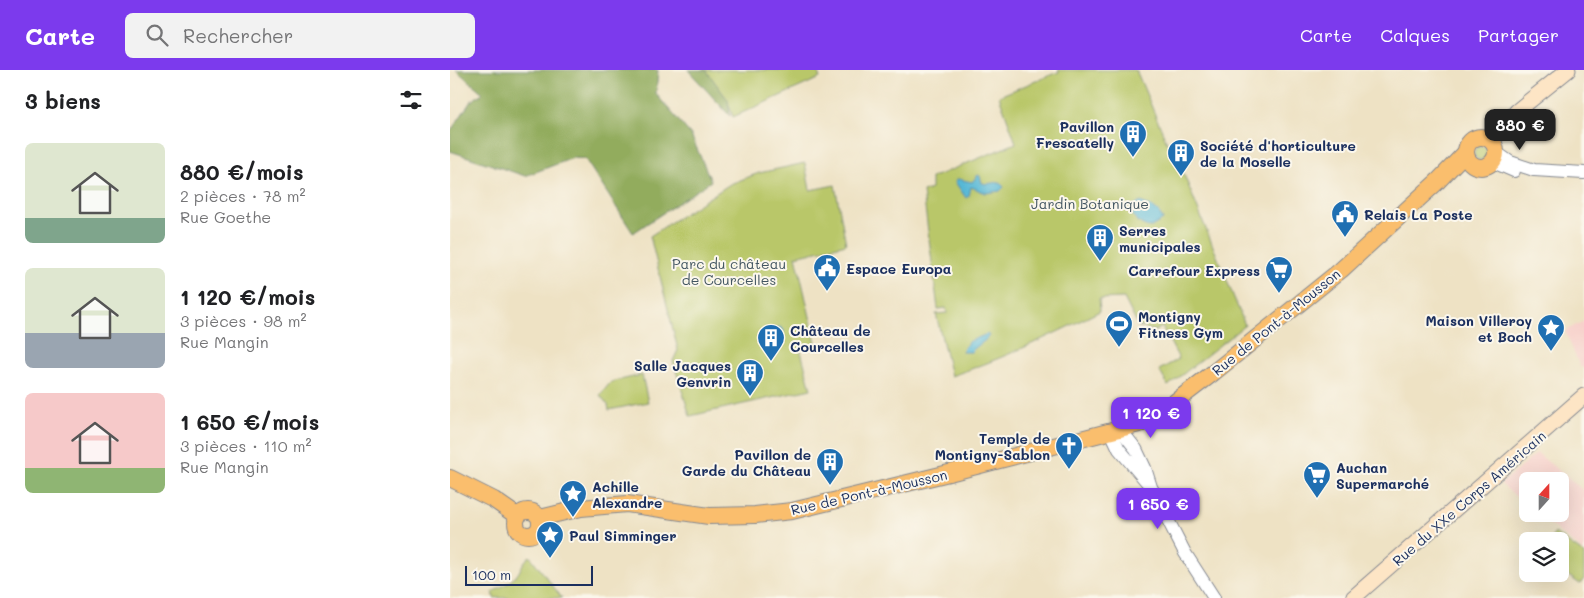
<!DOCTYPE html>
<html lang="fr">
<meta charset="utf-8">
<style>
body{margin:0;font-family:Mali,sans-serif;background:#f2f2f2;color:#202124;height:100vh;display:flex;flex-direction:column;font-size:19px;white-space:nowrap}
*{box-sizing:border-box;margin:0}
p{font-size:16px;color:#757577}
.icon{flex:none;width:28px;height:28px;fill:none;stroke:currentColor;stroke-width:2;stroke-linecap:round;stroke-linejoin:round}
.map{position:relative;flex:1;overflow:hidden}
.sheet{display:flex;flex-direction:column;background:#fff;width:450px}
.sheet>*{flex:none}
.needle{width:32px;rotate:21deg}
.buttons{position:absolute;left:1069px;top:402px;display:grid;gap:10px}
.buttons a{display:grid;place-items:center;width:50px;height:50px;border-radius:8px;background:#fff;box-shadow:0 5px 20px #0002;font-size:25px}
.scale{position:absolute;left:15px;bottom:12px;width:128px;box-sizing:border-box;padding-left:5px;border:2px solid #1b2f5e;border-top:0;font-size:14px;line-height:18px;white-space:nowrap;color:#1b2f5e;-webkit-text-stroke:4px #fbf7ec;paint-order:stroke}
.price{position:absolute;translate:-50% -42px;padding:0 11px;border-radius:10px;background:#7c3aed;color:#fff;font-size:16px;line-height:32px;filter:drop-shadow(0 1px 2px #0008)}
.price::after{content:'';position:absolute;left:50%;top:30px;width:15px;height:11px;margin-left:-8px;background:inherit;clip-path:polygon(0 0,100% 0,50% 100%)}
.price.on{background:#222;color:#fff}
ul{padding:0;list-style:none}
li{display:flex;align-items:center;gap:15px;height:125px;padding:0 25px}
li span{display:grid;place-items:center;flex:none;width:140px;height:100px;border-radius:8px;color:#555}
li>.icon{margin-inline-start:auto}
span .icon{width:60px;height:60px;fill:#fffc;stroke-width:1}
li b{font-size:21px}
h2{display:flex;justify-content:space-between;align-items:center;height:60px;padding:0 25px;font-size:21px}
header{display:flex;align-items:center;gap:30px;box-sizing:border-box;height:70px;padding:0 25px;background:#7c3aed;color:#fff}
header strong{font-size:24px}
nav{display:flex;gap:28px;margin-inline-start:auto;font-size:18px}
.search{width:350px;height:45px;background:#f2f2f2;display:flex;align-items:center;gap:12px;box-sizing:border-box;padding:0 18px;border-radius:8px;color:#757577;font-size:19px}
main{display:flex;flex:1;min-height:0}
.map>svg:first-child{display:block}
.built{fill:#f7d0ca}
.green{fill:#b9c769;stroke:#6a7b64}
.forest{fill:#92ac5d;stroke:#566e5e}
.water{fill:#57b8d5;stroke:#39749a}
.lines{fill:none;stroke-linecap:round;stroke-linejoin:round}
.tertiary-casing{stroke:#848891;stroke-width:14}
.secondary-casing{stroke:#848891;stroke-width:17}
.primary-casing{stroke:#848891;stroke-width:18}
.tertiary{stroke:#fff;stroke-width:12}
.secondary{stroke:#fde5c5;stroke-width:15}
.primary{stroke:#fabe6d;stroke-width:16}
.labels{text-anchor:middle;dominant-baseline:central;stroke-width:4;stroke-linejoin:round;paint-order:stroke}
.poi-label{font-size:14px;font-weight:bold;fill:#1b2f5e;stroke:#fbf7ec;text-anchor:start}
.park-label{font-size:14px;fill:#425561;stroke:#fbf7ec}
.street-label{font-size:14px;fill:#1b2f5e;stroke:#fbf7ec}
</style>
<header>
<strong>Carte</strong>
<div class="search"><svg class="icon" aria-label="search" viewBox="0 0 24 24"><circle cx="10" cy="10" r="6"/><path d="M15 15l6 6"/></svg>Rechercher</div>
<nav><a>Carte</a><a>Calques</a><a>Partager</a></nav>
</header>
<main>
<section class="sheet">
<h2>3 biens<svg class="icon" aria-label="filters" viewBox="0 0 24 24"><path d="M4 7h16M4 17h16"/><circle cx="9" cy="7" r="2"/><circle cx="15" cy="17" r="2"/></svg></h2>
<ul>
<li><span style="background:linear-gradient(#dfe7d0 75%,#7fa58c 0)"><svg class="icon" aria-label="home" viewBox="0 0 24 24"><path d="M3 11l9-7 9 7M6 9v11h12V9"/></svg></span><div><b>880 €/mois</b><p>2 pièces · 78 m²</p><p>Rue Goethe</p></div></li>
<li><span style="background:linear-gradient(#dfe7d0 65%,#9aa5b1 0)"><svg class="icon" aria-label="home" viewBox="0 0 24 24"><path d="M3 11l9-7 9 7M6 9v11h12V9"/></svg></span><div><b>1 120 €/mois</b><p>3 pièces · 98 m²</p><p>Rue Mangin</p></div></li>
<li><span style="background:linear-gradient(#f6c9c9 75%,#8fb573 0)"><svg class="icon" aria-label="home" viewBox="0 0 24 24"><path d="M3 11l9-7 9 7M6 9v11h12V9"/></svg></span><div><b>1 650 €/mois</b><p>3 pièces · 110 m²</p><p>Rue Mangin</p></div></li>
</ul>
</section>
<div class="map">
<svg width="1134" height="528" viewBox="0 0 1134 528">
<rect width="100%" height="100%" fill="#fbf7ec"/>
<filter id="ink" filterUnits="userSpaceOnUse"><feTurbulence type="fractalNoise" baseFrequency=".02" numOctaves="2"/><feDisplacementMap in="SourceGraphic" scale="10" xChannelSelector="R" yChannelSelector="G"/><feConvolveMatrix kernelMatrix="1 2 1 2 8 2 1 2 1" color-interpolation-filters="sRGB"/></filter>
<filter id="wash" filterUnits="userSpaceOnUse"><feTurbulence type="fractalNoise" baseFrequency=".0096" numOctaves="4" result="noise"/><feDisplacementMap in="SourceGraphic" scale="20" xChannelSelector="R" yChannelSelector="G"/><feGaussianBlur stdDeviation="1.12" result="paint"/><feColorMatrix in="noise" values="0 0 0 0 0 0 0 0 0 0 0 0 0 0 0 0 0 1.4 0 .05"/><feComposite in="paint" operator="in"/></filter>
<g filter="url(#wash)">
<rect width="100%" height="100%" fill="#eee2c4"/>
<g class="built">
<polygon points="1134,251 1134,298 1130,297 1115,261"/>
<polygon points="1087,383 1134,421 1134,482 1087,444 1110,444 1110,411 1078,411 1077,436 1051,414"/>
</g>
<g class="green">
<polygon points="251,0 367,0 370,8 283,47 277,29"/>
<path d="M608,0H686L724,89L728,90L795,255L718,316L709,300L729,289L712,257L705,261L688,256L674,228L649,229L650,241C602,265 553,289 501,306L486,244L497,243L496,238L488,239L473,122L481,119V108L566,73L549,26L603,4L609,2Z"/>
<circle cx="1031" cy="83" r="7"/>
<polygon points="355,93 360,120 385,115 396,174 346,186 366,273 350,278 361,319 240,346 223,291 228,280 200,166 280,114 309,103"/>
<polygon points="192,305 198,332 159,340 158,335 150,325 161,312"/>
<polygon points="1105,463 1134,484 1134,509 1130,514 1110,500 1110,471 1099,471"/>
<path d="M80,486L112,528H44L43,522C50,517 58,514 64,508C72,501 70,494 80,486Z"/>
</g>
<g class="forest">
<polygon points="6,0 208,0 206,24 241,65 261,111 183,163 135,89 123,88 75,106 0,81 0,62 21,31 33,23"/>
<polygon points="238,0 256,0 278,30 280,46"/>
</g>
<g class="water">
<path d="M528,105L530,106L532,113C541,116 547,108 554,117L550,121L536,123L521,117L519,126L516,128L505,112L506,110L508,109L522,112Z"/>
<path d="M689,132C698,134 711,141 713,150L701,157C689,157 673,140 689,132Z"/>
<polygon points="330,257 334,260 333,265 323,269 317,265 320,260"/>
<path d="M537,264L539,265C537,271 527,275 521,282H512L518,272Z"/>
</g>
</g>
<g filter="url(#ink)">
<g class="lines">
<defs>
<g id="tertiary">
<polyline points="1047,83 1060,92 1084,100 1134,103"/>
<polyline points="1043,92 1064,101"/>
<polyline points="670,359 686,379 695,398 701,417 735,483 764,528"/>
<polyline points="661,362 669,379 697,412"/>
</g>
<g id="secondary">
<polyline points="1042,71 1067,41 1118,0"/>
<polyline points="903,528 1134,326"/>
</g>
<g id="primary">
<circle cx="1031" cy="82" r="15"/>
<polyline points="0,408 44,430 67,446"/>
<circle cx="78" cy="453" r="12"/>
<polyline points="90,448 131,438 177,434 259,446 305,445 342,441 503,402 693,353 725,332 763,303 891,200 988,111 1015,83"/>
</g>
</defs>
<use href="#tertiary" class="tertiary-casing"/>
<use href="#secondary" class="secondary-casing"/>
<use href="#primary" class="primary-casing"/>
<use href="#tertiary" class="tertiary"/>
<use href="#secondary" class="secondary"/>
<use href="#primary" class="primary"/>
</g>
</g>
<defs>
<symbol id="building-pin" viewBox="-11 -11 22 30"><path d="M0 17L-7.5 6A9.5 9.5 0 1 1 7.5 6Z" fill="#1f6fb2" stroke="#fbf7ec"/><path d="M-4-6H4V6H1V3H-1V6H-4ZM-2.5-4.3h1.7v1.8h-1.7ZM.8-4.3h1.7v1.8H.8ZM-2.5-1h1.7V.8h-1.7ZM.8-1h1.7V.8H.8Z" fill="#fff"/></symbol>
<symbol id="civic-pin" viewBox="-11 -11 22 30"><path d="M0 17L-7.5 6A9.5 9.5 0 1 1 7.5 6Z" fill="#1f6fb2" stroke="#fbf7ec"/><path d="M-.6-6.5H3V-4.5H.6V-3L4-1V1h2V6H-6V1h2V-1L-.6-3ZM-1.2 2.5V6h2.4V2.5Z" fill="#fff"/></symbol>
<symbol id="supermarket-pin" viewBox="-11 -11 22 30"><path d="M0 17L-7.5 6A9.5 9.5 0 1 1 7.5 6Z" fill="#1f6fb2" stroke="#fbf7ec"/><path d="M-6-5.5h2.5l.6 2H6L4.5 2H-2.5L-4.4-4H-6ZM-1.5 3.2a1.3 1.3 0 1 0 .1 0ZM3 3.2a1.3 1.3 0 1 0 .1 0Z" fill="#fff"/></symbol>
<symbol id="stadium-pin" viewBox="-11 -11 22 30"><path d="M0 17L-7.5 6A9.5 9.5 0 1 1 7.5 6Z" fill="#1f6fb2" stroke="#fbf7ec"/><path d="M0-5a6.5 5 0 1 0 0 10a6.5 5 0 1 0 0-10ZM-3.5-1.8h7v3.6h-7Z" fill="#fff"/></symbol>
<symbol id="sight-pin" viewBox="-11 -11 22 30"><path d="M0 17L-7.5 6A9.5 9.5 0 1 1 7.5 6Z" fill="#1f6fb2" stroke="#fbf7ec"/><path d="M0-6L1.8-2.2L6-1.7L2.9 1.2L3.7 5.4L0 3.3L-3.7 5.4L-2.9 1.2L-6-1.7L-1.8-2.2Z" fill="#fff"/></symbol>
<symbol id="church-pin" viewBox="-11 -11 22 30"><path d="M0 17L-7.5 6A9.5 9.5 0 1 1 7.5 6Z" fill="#1f6fb2" stroke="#fbf7ec"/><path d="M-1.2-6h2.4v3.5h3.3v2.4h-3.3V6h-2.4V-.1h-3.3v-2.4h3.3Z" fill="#fff"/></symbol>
</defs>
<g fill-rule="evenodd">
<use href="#building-pin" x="667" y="48" width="32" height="43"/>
<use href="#building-pin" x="715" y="67" width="32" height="43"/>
<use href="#civic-pin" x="879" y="128" width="32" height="43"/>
<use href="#building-pin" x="634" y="152" width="32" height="43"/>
<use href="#civic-pin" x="361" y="182" width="32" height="43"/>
<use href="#supermarket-pin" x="813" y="184" width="32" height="43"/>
<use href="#stadium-pin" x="653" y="238" width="32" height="43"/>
<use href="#sight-pin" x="1085" y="242" width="32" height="43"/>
<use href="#building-pin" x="305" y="252" width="32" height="43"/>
<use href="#building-pin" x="284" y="287" width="32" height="43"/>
<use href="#church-pin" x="603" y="360" width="32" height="43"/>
<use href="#building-pin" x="364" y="376" width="32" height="43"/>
<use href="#supermarket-pin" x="851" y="389" width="32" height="43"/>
<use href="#sight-pin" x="107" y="408" width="32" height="43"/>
<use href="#sight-pin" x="84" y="449" width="32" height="43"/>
</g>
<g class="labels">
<g class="poi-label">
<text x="664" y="56" text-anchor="end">Pavillon<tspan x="664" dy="16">Frescatelly</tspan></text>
<text x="750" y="75">Société d'horticulture<tspan x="750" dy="16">de la Moselle</tspan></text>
<text x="914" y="144">Relais La Poste</text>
<text x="669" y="160">Serres<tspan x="669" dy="16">municipales</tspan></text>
<text x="396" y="198">Espace Europa</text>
<text x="810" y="200" text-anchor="end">Carrefour Express</text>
<text x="688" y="246">Montigny<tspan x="688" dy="16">Fitness Gym</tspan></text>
<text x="1082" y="250" text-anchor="end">Maison Villeroy<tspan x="1082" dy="16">et Boch</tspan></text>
<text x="340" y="260">Château de<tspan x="340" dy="16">Courcelles</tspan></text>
<text x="281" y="295" text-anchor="end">Salle Jacques<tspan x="281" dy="16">Genvrin</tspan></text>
<text x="600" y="368" text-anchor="end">Temple de<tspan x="600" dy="16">Montigny-Sablon</tspan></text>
<text x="361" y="384" text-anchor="end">Pavillon de<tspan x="361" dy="16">Garde du Château</tspan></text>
<text x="886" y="397">Auchan<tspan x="886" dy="16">Supermarché</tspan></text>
<text x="142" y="416">Achille<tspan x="142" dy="16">Alexandre</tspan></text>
<text x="119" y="465">Paul Simminger</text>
</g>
<g class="park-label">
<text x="640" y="133">Jardin Botanique</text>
<text x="279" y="193">Parc du château<tspan x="279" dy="16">de Courcelles</tspan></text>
</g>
<g class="street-label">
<text transform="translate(826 252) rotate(-39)">Rue de Pont-à-Mousson</text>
<text transform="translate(419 422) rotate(-13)">Rue de Pont-à-Mousson</text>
<text transform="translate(1019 428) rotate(-41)">Rue du XXe Corps Américain</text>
</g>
</g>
</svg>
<div class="buttons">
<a><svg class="needle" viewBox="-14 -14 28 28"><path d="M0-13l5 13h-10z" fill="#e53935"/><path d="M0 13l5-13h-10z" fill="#757577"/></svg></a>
<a><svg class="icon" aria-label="layers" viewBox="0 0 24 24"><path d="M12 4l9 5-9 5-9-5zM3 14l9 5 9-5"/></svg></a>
</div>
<div class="scale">100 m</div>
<b class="price on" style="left:1070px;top:81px">880 €</b>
<b class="price" style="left:701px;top:369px">1 120 €</b>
<b class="price" style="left:708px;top:460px">1 650 €</b>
</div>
</main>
